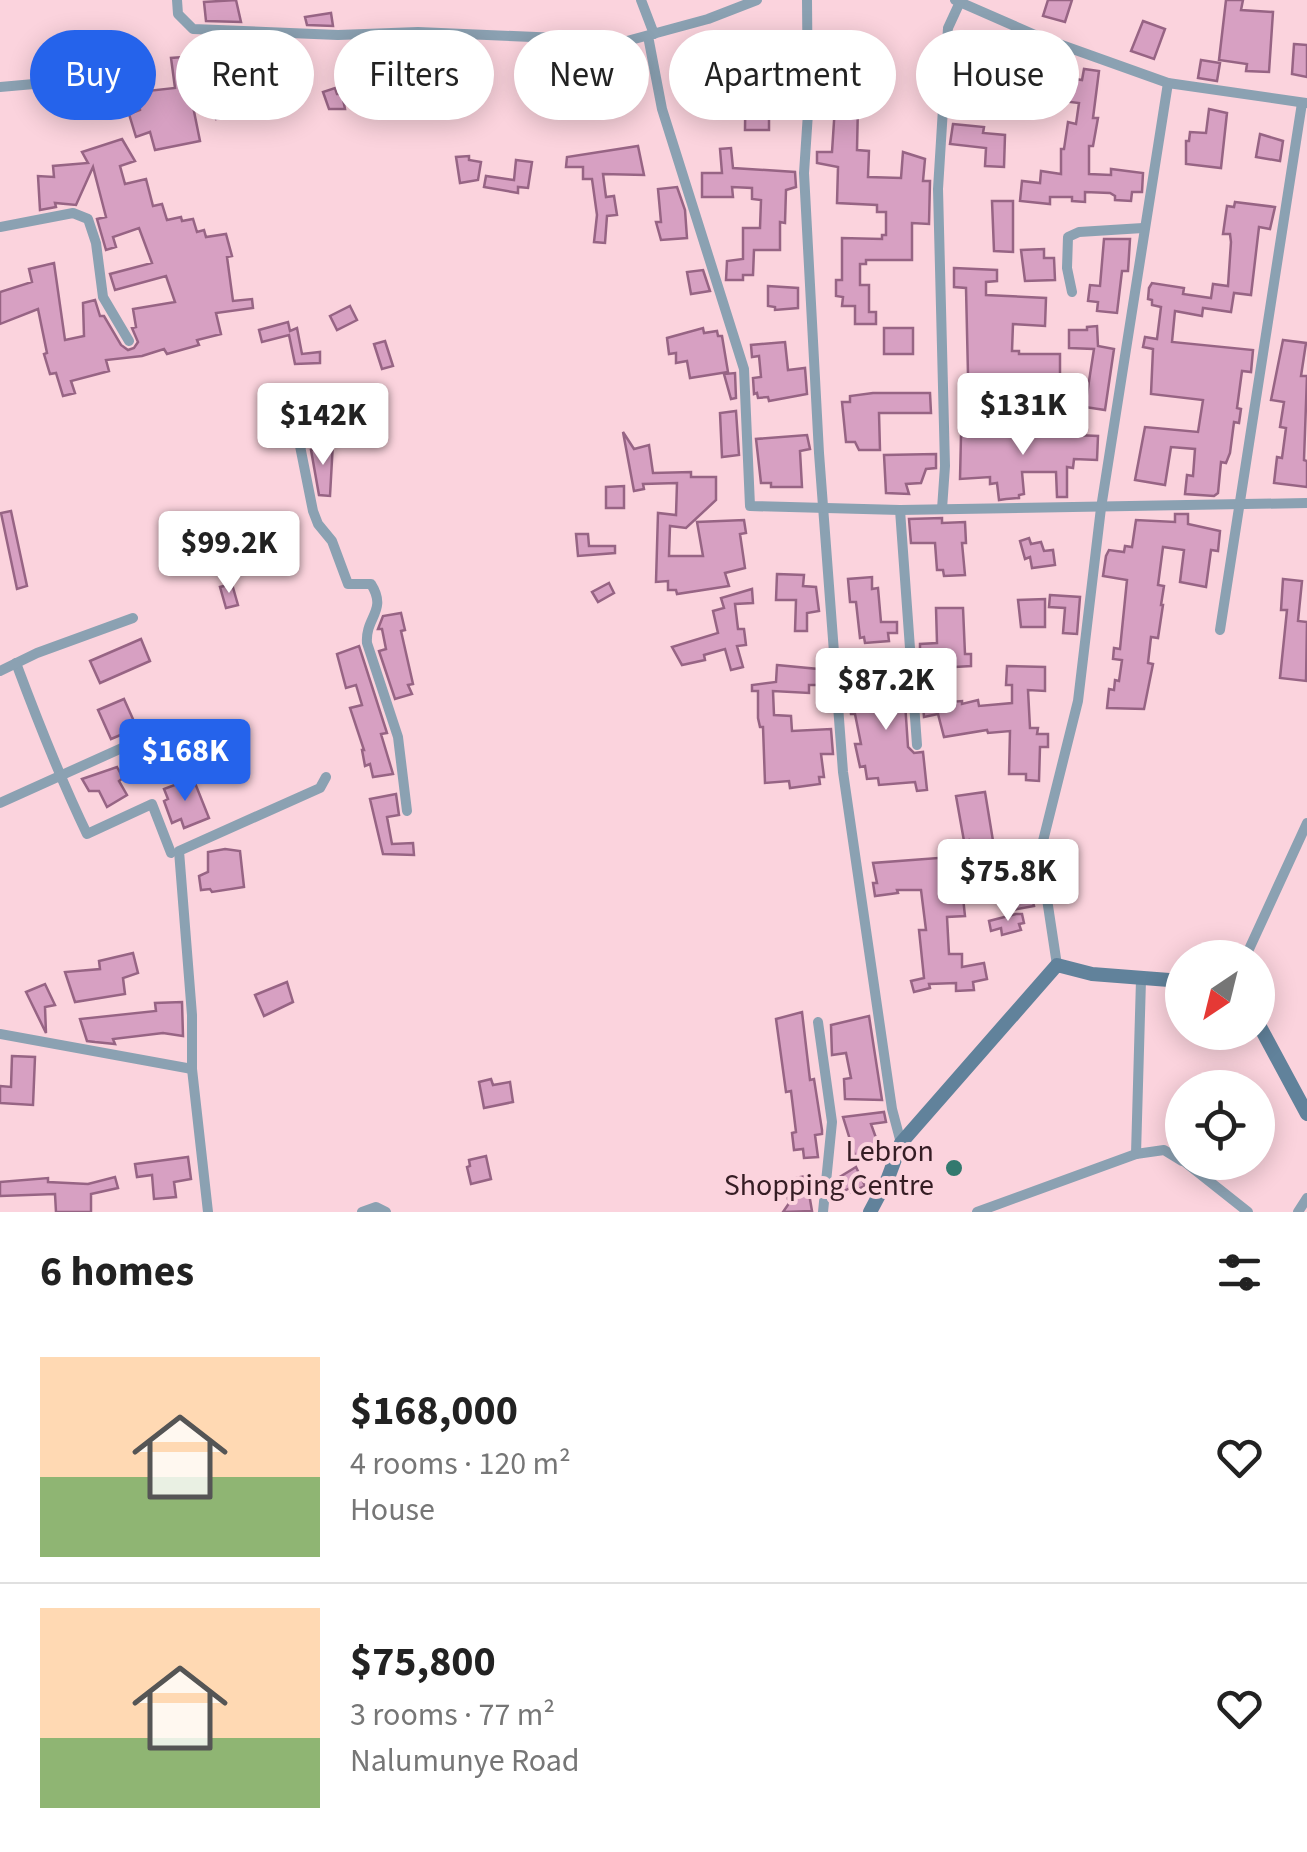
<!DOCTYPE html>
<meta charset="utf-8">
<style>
body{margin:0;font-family:"Source Sans 3",sans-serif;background:#f6f6f6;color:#222;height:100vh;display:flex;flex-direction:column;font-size:38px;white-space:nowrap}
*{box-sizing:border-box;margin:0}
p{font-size:32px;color:#767676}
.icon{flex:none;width:55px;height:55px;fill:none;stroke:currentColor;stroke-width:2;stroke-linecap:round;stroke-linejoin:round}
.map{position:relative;height:1212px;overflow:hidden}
.side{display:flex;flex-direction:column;background:#fff;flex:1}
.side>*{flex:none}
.banner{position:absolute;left:30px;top:30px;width:1248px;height:90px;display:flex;gap:20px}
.needle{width:65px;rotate:215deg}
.fabs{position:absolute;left:1165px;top:940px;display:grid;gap:20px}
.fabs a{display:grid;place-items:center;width:110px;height:110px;border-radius:50%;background:#fff;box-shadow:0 5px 25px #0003;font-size:50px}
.price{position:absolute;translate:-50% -85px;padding:0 22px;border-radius:10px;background:#fff;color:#222;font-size:32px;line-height:65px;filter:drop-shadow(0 2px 5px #0008)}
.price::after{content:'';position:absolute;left:50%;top:60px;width:30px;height:22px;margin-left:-15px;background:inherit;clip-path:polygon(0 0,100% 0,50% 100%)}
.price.current{background:#2563eb;color:#fff}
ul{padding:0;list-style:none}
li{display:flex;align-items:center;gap:30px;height:250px;padding:0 40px}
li+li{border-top:2px solid #e0e0e0}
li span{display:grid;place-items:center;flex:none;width:280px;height:200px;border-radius:0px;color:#555}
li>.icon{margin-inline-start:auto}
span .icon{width:120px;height:120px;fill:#fffc;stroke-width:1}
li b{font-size:42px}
h2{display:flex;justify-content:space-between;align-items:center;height:120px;padding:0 40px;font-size:42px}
.pill{padding:0 35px;border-radius:45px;background:#fff;box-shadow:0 5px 25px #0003;font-size:35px;line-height:90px}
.pill.current{background:#2563eb;color:#fff}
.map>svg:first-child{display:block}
.building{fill:#d7a0c2;stroke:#976484;stroke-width:2.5}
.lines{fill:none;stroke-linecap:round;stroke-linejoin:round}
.street{stroke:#8ba1b2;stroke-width:10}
.secondary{stroke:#61829b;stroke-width:14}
.poi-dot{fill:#33796e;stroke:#fbd3dd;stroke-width:4}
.labels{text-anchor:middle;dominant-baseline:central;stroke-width:8;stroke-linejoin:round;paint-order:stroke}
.poi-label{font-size:30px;fill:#351d24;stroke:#fbd3dd;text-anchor:end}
</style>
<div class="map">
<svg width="1307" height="1212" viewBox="0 0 1307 1212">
<rect width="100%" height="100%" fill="#fbd3dd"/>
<g class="building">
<polygon points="236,0 241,22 206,21 204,2"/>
<polygon points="1048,0 1072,0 1065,22 1043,16"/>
<polygon points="1226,0 1243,0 1241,10 1273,12 1269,72 1246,71 1247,64 1219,60"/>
<polygon points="331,13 333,26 307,25 305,17"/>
<polygon points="1143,21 1165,29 1154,59 1131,51"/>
<polygon points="1294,44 1307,45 1307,77 1292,74"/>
<polygon points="259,47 262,62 274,59 279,87 259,93 256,83 234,85 233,74 252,72 247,49"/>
<polygon points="746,52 799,52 798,68 784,72 784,94 780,94 781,107 769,107 769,130 745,130"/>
<polygon points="1033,54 1052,56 1050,75 1082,80 1084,69 1099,71 1093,118 1098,118 1093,146 1089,146 1089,174 1111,175 1111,169 1143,173 1142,192 1132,192 1131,201 1115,200 1115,196 1110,193 1085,192 1085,202 1072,201 1072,197 1050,197 1050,204 1020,201 1022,181 1040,183 1041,171 1061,174 1061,149 1064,149 1068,122 1076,124 1079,103 1062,101 1063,91 1037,88 1033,108 1010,104 1016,59 1032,62"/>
<polygon points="183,57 200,141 155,150 150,132 136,137 129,114 140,110 138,92 175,88 171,58"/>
<polygon points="725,58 729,84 700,88 698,70 707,66 706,60"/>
<polygon points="1201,60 1220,63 1217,81 1198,78"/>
<polygon points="613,74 614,87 591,89 590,76"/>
<polygon points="224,86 231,116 216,119 208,89"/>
<polygon points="335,88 337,94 342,94 345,109 329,109 323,92"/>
<polygon points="836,91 862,92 862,104 858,104 857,150 869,151 868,177 901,178 903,152 925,159 923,181 930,181 929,224 912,223 912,260 866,260 866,264 860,264 860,285 869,285 869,312 876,312 876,324 855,324 855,306 842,306 843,297 836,296 836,280 842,280 842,238 882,239 882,235 886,235 886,212 877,212 877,205 837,203 838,167 817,163 817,152 832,152"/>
<polygon points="1209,109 1227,113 1221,168 1186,164 1186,141 1189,141 1190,132 1206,133"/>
<polygon points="953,124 984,127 983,133 1005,135 1004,167 985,166 986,148 950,144"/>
<polygon points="1260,134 1283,141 1280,161 1256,157"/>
<polygon points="122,139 135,161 120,166 125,184 146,179 153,206 162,204 167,220 181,217 182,221 193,219 197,232 204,230 206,237 226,234 232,256 227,257 233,301 252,299 253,308 216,313 221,334 197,340 199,345 167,354 164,349 142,356 106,360 109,371 71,381 75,393 63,396 56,373 50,374 44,354 47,353 38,309 0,324 0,292 32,282 29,269 54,263 65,340 84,336 83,303 95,300 100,316 104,316 121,345 128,350 134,348 138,342 132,328 136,327 133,309 175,302 166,276 115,290 110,274 152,263 139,228 113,237 116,247 106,250 97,219 106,217 93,167 76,205 55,203 56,207 40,210 38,176 54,177 53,166 88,163 82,152"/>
<polygon points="638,146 644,175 603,174 606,197 614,196 617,215 607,216 605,243 594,242 597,215 592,179 583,179 583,167 566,167 567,157"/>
<polygon points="731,148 733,168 795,172 796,187 786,190 785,223 780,222 780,250 754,250 753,275 743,275 743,280 726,280 727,261 743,259 743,228 760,228 761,200 752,199 752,188 732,187 733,197 702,197 702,173 722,173 720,149"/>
<polygon points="469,156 469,160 481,162 478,180 460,183 456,157"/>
<polygon points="516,160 532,162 528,188 518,187 518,193 484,187 486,176 514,180"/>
<polygon points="677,187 685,210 687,238 661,240 656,222 661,222 658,189"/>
<polygon points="992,201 1013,201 1013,252 994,251"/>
<polygon points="1235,202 1275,207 1270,229 1259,227 1251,295 1234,293 1231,312 1203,308 1202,316 1175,311 1172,342 1253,350 1251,372 1242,371 1237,408 1241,409 1239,423 1234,422 1230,453 1226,463 1221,462 1218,493 1214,496 1185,494 1187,475 1193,476 1195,449 1171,447 1165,485 1135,480 1145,427 1198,432 1203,400 1151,394 1153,349 1143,347 1145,337 1157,339 1161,307 1152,305 1152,300 1148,299 1149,288 1152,283 1184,288 1183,294 1211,298 1213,284 1228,286 1231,242 1230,234 1223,234 1227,206 1234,207"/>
<polygon points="1104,239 1130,239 1128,271 1122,271 1117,313 1097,311 1098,302 1088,301 1090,285 1100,286"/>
<polygon points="1044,249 1044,258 1054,258 1055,280 1025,281 1021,250"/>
<polygon points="954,268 997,270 997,281 986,282 986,295 1046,298 1045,326 1013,324 1012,351 1019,351 1019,354 1060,354 1060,375 1021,375 1019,406 1004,404 1006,375 968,374 966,288 954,287"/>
<polygon points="703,270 710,291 691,294 687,272"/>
<polygon points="768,286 798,288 798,308 775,310 775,307 768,306"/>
<polygon points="350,306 357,320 337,330 330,316"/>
<polygon points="288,322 290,331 297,328 302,354 320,352 320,363 295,364 289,335 262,342 259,330"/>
<polygon points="1097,326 1098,346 1114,349 1105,410 1085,407 1094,349 1069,348 1069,330 1087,330 1087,327"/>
<polygon points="703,328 704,333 717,331 718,336 722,336 728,372 690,378 687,361 676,363 676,353 669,354 667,338"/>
<rect x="884" y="328" width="29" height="26"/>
<polygon points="1283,340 1306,343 1301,376 1307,376 1304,460 1307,461 1307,487 1274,483 1277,457 1282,458 1286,428 1280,427 1284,402 1271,400"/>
<polygon points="385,341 393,366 382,369 374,344"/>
<polygon points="785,342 788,370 805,368 807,394 769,401 768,397 758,398 757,393 754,394 753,378 761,377 759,356 752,357 751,345"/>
<polygon points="735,373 736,398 731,399 724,374"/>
<polygon points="301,386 305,417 294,418 295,424 284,424 278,388"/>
<polygon points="873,393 930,393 931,413 879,413 880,450 859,450 855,442 846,442 842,402 850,402 850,396"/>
<polygon points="736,411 739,455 722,457 720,413"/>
<polygon points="623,432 634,449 649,445 653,473 691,472 691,477 716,477 716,500 686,528 670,526 669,556 703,556 697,522 744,520 746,533 740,534 745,568 725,573 729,586 677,594 676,590 668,590 668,581 656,582 658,513 676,515 677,483 643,484 644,489 634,491"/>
<polygon points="1027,433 1098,436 1097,460 1074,459 1073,468 1067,467 1067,497 1057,497 1056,472 1022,472 1024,494 1019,495 1019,498 1006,499 999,500 997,483 990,484 990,477 960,479 961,436"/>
<polygon points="807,435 810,449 800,451 802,487 771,487 771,483 761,483 756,439"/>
<polygon points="333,442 330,496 319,495 311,450 322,447 322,443"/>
<polygon points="936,454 936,468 926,469 921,483 906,484 909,494 886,493 884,455"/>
<polygon points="624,486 624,508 606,508 606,487"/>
<polygon points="11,511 27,586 17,589 1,513"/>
<polygon points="1175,514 1188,514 1188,524 1220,531 1218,551 1211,550 1206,587 1180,582 1184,550 1163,547 1158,585 1164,586 1161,605 1163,605 1158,638 1151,637 1148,663 1153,664 1144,709 1107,708 1109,689 1114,690 1115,680 1119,681 1122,660 1113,659 1114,648 1120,649 1127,580 1103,576 1106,556 1109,550 1124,552 1125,546 1132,547 1136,520 1175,522"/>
<polygon points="942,518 942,523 965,522 966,543 962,543 965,575 944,576 943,570 937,570 935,543 911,543 909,519"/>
<polygon points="576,534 588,534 589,546 615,546 615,553 578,556"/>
<polygon points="1029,538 1031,544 1041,542 1044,551 1053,550 1055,565 1032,568 1030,557 1025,559 1020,541"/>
<polygon points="777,574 804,575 803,586 816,587 819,611 807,613 807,631 795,631 796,600 776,600"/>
<polygon points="872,577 872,589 878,588 881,622 897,622 897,633 888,633 889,641 865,643 864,637 860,638 856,602 850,602 848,579"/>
<polygon points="1283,579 1302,581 1298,621 1307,622 1306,681 1280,678 1287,610 1281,610"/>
<polygon points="609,583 614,593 598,602 592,592"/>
<polygon points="232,584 238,605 226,608 220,587"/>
<polygon points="752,589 753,603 735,604 738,629 744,629 746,645 737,646 743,667 731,670 725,649 704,655 705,660 682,665 672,647 718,633 713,611 724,608 721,598"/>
<polygon points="1050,595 1080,597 1077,634 1063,633 1065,608 1049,607"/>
<polygon points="1045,599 1045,627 1021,627 1018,600"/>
<polygon points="936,608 963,608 965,654 971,654 971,666 920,669 920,644 937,643"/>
<polygon points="401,613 405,630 401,631 413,684 408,685 412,694 395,699 379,651 386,649 382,629 378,629 383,616"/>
<polygon points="141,639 150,661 100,683 90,661"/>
<polygon points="359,646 387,733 381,734 393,774 373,777 370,764 365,766 362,750 364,750 350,708 362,705 356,685 346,688 337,654"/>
<polygon points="777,665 818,669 818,685 809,685 809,693 773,691 774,715 791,716 792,731 831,729 833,754 821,754 824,777 819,777 820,784 790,788 789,781 765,783 763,727 760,727 758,718 758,691 752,691 752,685 776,682"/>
<polygon points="1007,666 1045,667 1045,691 1028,690 1030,728 1038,728 1037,734 1048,734 1048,747 1040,747 1039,781 1026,780 1026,774 1009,774 1010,731 988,733 987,730 944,737 938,714 924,717 923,705 935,703 962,701 962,704 978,700 979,706 1012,703 1012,685 1006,685"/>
<polygon points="903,673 908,747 914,753 923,752 927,790 917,791 915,782 879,785 878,778 867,779 865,766 860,767 855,744 861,744 855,714 851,714 849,690 854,690 854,685 870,683 870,680"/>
<polygon points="124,699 137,728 111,739 98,710"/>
<polygon points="117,767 123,778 119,781 127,795 107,807 99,791 89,791 82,779"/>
<polygon points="193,778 209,818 184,828 181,819 172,823 164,801 168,799 164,789"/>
<polygon points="985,792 995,853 998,853 996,872 973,869 969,840 964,841 956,796"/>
<polygon points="396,794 399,815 387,817 392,844 413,843 414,855 383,854 370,799"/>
<polygon points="225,849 240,851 244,887 212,892 210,889 201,890 199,876 208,872 208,852"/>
<polygon points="951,857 953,870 960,869 965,916 947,917 949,954 962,954 962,967 984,963 987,979 973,982 974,990 956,991 956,983 929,984 930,988 914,992 911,981 924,978 919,930 926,930 921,890 897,890 898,893 875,896 873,883 877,883 873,863"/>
<polygon points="1030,889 1034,906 1007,911 1003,898 1010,896 1010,893"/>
<polygon points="1016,914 1022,914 1024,923 1019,924 1021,930 1002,935 1001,928 991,931 989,921"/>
<polygon points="133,953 138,973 123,978 125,994 75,1002 65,972 100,969 99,961"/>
<polygon points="287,982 293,1002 264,1016 255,995"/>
<polygon points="45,984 55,1005 45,1007 46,1033 26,992"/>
<polygon points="182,1002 183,1036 163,1033 113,1039 115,1044 95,1042 87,1041 80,1019 156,1011 155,1003"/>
<polygon points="802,1012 810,1080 814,1079 822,1130 822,1134 815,1135 818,1157 804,1158 803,1149 794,1150 792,1133 796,1132 791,1091 786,1092 776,1019"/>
<polygon points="869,1016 882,1100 845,1099 844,1079 851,1078 846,1053 832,1055 831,1025"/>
<polygon points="12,1056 35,1057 33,1105 0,1103 0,1086 11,1087"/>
<polygon points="491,1079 493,1085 510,1082 513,1102 484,1108 479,1082"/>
<polygon points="884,1112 886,1122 871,1124 880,1149 856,1159 843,1117"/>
<polygon points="486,1156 491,1179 471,1184 467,1167 470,1166 469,1160"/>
<polygon points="188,1157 191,1179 174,1182 176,1197 154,1199 152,1175 137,1177 135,1164"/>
<polygon points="856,1167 865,1186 851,1192 850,1188 844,1191 838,1178"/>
<polygon points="806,1176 812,1211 783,1212 792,1199 788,1199 785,1180"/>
<polygon points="115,1177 118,1188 91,1194 91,1212 56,1212 55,1194 0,1196 0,1182 48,1178 48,1182 88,1184"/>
</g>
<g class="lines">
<g class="street">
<polyline points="177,0 178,14 193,29 338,35 418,32 627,41 708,19 757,0"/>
<polyline points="641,0 654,34"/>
<polyline points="807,0 808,113 804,173 819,453 843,772 892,1109 901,1143"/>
<polyline points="955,0 1042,38 1168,83 1306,103"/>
<polyline points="648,36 662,109 744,369 750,506 900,510 1307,503"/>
<polyline points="0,87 34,84"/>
<polyline points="0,227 73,213 88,219 96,243 103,297 129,341"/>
<polyline points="1072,292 1067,268 1068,237 1079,232 1143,228"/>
<path d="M352,415L300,446L313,511L318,524L332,541L348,584H371C388,611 365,617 367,643L398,737L407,811"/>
<polyline points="942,509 945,466 938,189 948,28 960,2"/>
<polyline points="900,510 917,745"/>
<polyline points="1220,630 1302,103"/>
<path d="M16,663C38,722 60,778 87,834L152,804L171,853"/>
<polyline points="0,671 37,653 133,618"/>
<polyline points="0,803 164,729"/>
<polyline points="1245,958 1307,823"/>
<polyline points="1057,965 1040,853 1078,701 1101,508 1168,83"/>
<polyline points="818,1022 832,1122 823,1212"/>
<polyline points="0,1034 192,1069"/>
<polyline points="1136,1154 1141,980"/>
<polyline points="1185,1162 1248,1212"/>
<polyline points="208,1212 192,1069 192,1015 179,851 320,788 326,777"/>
<polyline points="362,1212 376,1207 386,1212"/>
<polyline points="977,1212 1136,1154 1164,1150 1182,1161"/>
<polyline points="1298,1212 1307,1198"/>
</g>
<g class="secondary">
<polyline points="1258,1023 1307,1114"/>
<polyline points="870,1212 888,1178 901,1143 1057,965 1092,974 1182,981"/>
</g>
</g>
<circle class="poi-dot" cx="954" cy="1168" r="10"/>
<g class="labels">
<g class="poi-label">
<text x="934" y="1151">Lebron<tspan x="934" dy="34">Shopping Centre</tspan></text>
</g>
</g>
</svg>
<div class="fabs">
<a><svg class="needle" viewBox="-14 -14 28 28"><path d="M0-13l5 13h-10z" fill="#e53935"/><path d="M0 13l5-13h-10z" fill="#767676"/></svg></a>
<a><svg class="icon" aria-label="locate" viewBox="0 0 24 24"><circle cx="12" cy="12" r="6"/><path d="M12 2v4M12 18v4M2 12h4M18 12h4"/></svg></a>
</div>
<b class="price" style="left:1023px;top:458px">$131K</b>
<b class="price" style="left:323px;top:468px">$142K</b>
<b class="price" style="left:229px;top:596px">$99.2K</b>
<b class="price" style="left:886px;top:733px">$87.2K</b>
<b class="price current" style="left:185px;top:804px">$168K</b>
<b class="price" style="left:1008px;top:924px">$75.8K</b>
<div class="banner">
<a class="pill current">Buy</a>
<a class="pill">Rent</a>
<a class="pill">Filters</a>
<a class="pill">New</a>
<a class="pill">Apartment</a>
<a class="pill">House</a>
</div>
</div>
<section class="side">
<h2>6 homes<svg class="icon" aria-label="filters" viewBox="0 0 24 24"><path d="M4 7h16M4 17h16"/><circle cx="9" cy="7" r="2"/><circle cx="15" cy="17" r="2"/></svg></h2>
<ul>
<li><span style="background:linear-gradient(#ffd9b3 60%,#8fb573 0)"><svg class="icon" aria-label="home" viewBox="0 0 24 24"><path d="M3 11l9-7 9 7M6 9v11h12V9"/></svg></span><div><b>$168,000</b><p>4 rooms · 120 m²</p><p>House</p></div><svg class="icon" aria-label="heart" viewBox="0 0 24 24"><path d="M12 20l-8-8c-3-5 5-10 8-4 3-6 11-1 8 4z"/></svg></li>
<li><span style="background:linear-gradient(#ffd9b3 65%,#8fb573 0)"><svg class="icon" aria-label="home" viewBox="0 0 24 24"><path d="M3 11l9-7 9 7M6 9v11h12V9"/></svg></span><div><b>$75,800</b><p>3 rooms · 77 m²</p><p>Nalumunye Road</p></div><svg class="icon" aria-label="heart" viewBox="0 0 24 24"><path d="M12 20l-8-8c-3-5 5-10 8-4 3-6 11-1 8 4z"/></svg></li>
</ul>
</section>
